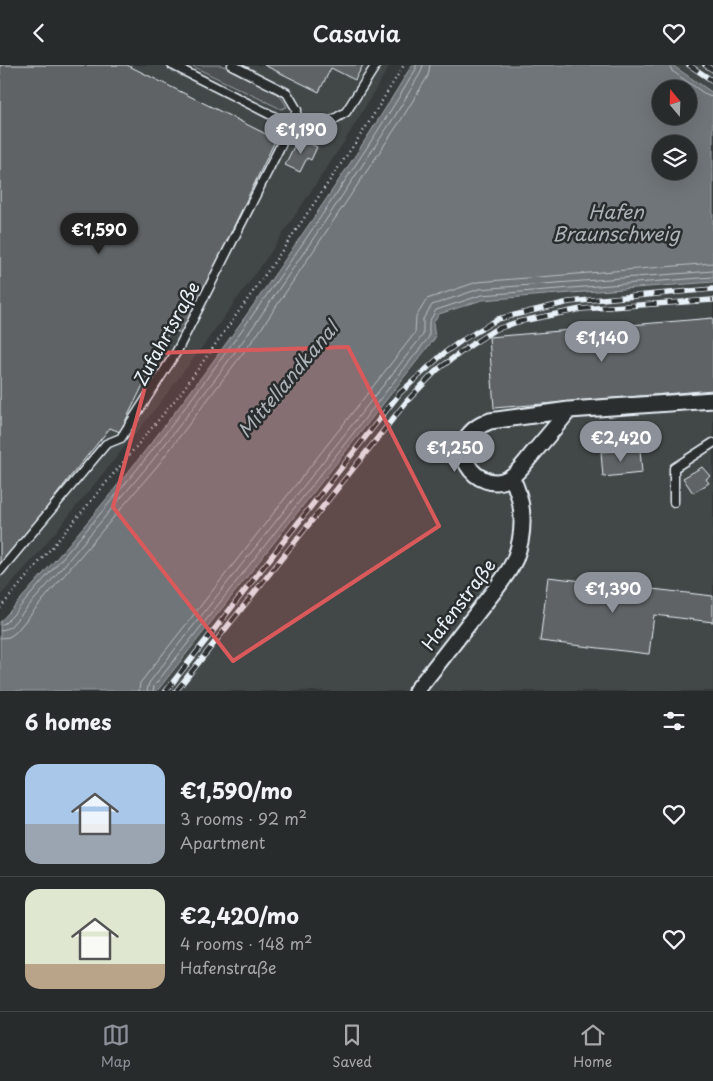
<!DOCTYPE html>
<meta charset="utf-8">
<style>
body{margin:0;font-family:"Playpen Sans",sans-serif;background:#343738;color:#f1f3f6;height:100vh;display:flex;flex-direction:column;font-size:19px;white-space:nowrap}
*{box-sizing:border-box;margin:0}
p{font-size:16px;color:#a5a7a9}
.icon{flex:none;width:28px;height:28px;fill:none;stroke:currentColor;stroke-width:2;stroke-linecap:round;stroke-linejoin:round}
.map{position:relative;height:626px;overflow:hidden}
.side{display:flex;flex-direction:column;background:#282b2c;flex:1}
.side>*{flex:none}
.needle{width:32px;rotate:341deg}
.tools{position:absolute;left:652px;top:15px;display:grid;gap:10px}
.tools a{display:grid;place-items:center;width:45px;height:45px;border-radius:50%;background:#282b2c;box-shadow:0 5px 20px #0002,0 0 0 1px #444748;font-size:25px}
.price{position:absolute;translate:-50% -42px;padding:0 11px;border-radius:18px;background:#8c9099;color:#fff;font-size:16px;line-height:32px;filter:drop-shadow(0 1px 2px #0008)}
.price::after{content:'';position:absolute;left:50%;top:30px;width:15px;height:11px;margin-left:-8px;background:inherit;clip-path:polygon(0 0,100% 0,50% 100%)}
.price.selected{background:#222;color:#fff}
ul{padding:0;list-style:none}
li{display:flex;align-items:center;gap:15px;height:125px;padding:0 25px}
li+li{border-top:1px solid #444748}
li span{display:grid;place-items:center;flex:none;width:140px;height:100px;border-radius:15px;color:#555}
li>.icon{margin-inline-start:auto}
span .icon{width:60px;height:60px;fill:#fffc;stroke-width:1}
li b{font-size:21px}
h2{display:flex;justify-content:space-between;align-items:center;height:60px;padding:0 25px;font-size:21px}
header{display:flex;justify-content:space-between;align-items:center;height:65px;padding:0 25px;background:#282b2c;font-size:22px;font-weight:600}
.menu{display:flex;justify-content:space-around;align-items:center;height:70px;border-top:1px solid #444748;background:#282b2c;font-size:14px;color:#a5a7a9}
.menu a{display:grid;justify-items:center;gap:2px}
.menu .selected{color:#8c9099}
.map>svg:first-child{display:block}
.built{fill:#424647;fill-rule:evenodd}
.green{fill:#4d5152;stroke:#9aa1a5}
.water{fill:#707579;stroke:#a0a7ac;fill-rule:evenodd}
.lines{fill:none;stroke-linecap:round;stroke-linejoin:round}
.shore{stroke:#b8bfc5;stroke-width:1}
.building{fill:#5f6365;stroke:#e8f1f8}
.lane-casing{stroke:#e8f1f8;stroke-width:11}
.street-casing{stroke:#e8f1f8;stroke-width:19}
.path{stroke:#e8f1f8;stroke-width:2.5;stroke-dasharray:1 4;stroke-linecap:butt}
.lane{stroke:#2a2d2e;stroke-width:8}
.street{stroke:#2a2d2e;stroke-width:15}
.rail-casing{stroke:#e8f1f8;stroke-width:5.5}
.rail{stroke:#2a2d2e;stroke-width:4;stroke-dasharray:11;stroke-linecap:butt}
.marked{fill:#da5a5c;fill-opacity:0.2;stroke:#da5a5c;stroke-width:4;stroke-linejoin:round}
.labels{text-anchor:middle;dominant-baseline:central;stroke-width:5;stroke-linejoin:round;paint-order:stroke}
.street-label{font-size:18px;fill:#e8f1f8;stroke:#2a2d2e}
.water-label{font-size:19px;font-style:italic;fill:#acb3b8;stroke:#2a2d2e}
</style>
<header><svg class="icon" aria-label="back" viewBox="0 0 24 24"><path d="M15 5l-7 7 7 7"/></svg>Casavia<svg class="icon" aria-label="heart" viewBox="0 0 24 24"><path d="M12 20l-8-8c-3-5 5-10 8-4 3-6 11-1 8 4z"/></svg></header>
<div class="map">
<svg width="713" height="626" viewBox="0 0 713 626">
<rect width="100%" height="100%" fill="#35393a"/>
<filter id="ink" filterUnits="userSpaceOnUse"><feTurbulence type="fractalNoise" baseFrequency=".02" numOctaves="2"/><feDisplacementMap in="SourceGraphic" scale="10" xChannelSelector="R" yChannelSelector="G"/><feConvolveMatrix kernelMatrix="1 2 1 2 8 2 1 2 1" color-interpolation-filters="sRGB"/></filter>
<g filter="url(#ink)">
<g class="built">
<polygon points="0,0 390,0 346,74 266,194 206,277 145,357 36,491 0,531"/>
<path d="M641,0H713V626H157L435,273L433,258L439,249L482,235ZM661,24H689V51H661ZM661,79H689V106H661Z"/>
</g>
<polygon class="green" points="190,0 221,0 276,27 283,35 287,42 281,44"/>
<path class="water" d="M412,0H672L713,28V217L482,235L439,249L433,258L435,273L157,626H0V557C109,438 207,310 297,177C337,119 376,60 412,0ZM661,24H689V51H661ZM661,79H689V106H661Z"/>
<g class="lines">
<g class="shore">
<polyline points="670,0 672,6 708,31 713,32"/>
<path d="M0,560L5,558L13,550C58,498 104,446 147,392C202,322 254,249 305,175C343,119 381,63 416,4V0"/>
<polyline points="0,566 10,562 50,517 152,396 216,313 253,262 332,146 395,51 421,7 423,0"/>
<polyline points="0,573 9,572 15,568 158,400 259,267 401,55 428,11 430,0"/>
<polyline points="139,626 140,618 144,613 415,268 416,252 427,234 477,217 713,198"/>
<polyline points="147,626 149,618 179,579 423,270 423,254 432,240 479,224 713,206"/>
<polyline points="153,626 154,621 184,583 429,272 429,257 436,245 482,230 713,212"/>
</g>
</g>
<g class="building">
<polygon points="0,0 127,0 276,74 182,269 171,263 120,367 110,363 70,412 0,504"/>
<polygon points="264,0 363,0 355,15 331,3 319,27"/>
<polygon points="298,73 317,82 311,95 307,93 300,107 285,100"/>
<polygon points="713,253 713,325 494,343 489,272"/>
<polygon points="640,384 642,408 603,412 601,387"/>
<polygon points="702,402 710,411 706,414 709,418 693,428 683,413"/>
<polygon points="548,512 713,531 713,557 654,550 649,589 540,576"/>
</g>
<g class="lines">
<defs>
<g id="lane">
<polyline points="172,0 291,60"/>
<polyline points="291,60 331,56 346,47 376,0"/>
<polyline points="590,379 649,374"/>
<polyline points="674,437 674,403 713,378"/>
<polyline points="0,506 106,379 121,373 177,286 291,60 297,45 287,28 232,0"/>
</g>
<g id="street">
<path d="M569,345C558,359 546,373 534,387C527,395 520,406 511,412C478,434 435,376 490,356L569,345L713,335"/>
<path d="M416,626C438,599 459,571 480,544C492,528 507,512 515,494C525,468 525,436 511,412"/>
</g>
</defs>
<use href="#lane" class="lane-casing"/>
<use href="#street" class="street-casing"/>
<polyline class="path" points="0,543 71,460 180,329 277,193 366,62 404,0"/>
<use href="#lane" class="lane"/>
<use href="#street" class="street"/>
<defs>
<g id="rail">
<polyline points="689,0 713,16"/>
<polyline points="705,0 713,5"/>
<polyline points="166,626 400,328 443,289 461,276 498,254 569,237 713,224"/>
<polyline points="176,626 407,336 437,305 468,282 494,265 517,257 581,244 713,235"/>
</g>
</defs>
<use href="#rail" class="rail-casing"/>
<use href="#rail" class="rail"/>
</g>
</g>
<path class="marked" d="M348,282L439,461L233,596L113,442L154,288Z"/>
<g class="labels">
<g class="street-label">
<text transform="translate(166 268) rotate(-61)">Zufahrtsraße</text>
<text transform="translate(458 539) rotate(-53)">Hafenstraße</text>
</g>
<g class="water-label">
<text x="616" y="146">Hafen<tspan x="616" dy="22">Braunschweig</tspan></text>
<text transform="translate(287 314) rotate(-50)">Mittellandkanal</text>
</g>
</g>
</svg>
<div class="tools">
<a><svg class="needle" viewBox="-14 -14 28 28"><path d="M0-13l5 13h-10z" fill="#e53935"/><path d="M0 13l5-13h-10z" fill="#a5a7a9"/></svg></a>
<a><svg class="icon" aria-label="layers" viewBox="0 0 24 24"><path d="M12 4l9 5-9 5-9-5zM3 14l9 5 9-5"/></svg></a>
</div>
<b class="price" style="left:301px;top:90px">€1,190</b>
<b class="price selected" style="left:99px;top:190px">€1,590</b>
<b class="price" style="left:602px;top:298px">€1,140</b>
<b class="price" style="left:621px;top:398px">€2,420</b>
<b class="price" style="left:455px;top:408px">€1,250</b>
<b class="price" style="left:613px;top:549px">€1,390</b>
</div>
<section class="side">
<h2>6 homes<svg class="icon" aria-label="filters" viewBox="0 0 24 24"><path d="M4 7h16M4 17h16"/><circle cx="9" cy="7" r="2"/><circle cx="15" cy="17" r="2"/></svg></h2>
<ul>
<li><span style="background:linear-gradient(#a9c7e8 60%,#9aa5b1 0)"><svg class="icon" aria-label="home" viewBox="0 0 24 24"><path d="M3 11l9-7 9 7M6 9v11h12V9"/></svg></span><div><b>€1,590/mo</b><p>3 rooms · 92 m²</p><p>Apartment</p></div><svg class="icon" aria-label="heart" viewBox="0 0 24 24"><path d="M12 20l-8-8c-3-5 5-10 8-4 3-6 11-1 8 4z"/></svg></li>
<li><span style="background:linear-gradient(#dfe7d0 75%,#b9a48a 0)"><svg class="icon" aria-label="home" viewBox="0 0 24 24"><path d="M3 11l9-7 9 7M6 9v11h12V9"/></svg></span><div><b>€2,420/mo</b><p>4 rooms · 148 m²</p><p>Hafenstraße</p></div><svg class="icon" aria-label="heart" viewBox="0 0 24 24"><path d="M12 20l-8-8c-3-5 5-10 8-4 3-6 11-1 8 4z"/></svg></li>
</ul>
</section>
<nav class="menu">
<a class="selected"><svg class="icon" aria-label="map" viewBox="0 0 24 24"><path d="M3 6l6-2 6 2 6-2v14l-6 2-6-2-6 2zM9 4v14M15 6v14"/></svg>Map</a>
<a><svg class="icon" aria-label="saved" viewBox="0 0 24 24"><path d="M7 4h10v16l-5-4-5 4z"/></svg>Saved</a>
<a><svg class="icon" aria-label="home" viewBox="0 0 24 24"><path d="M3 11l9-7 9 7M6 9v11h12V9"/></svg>Home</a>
</nav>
